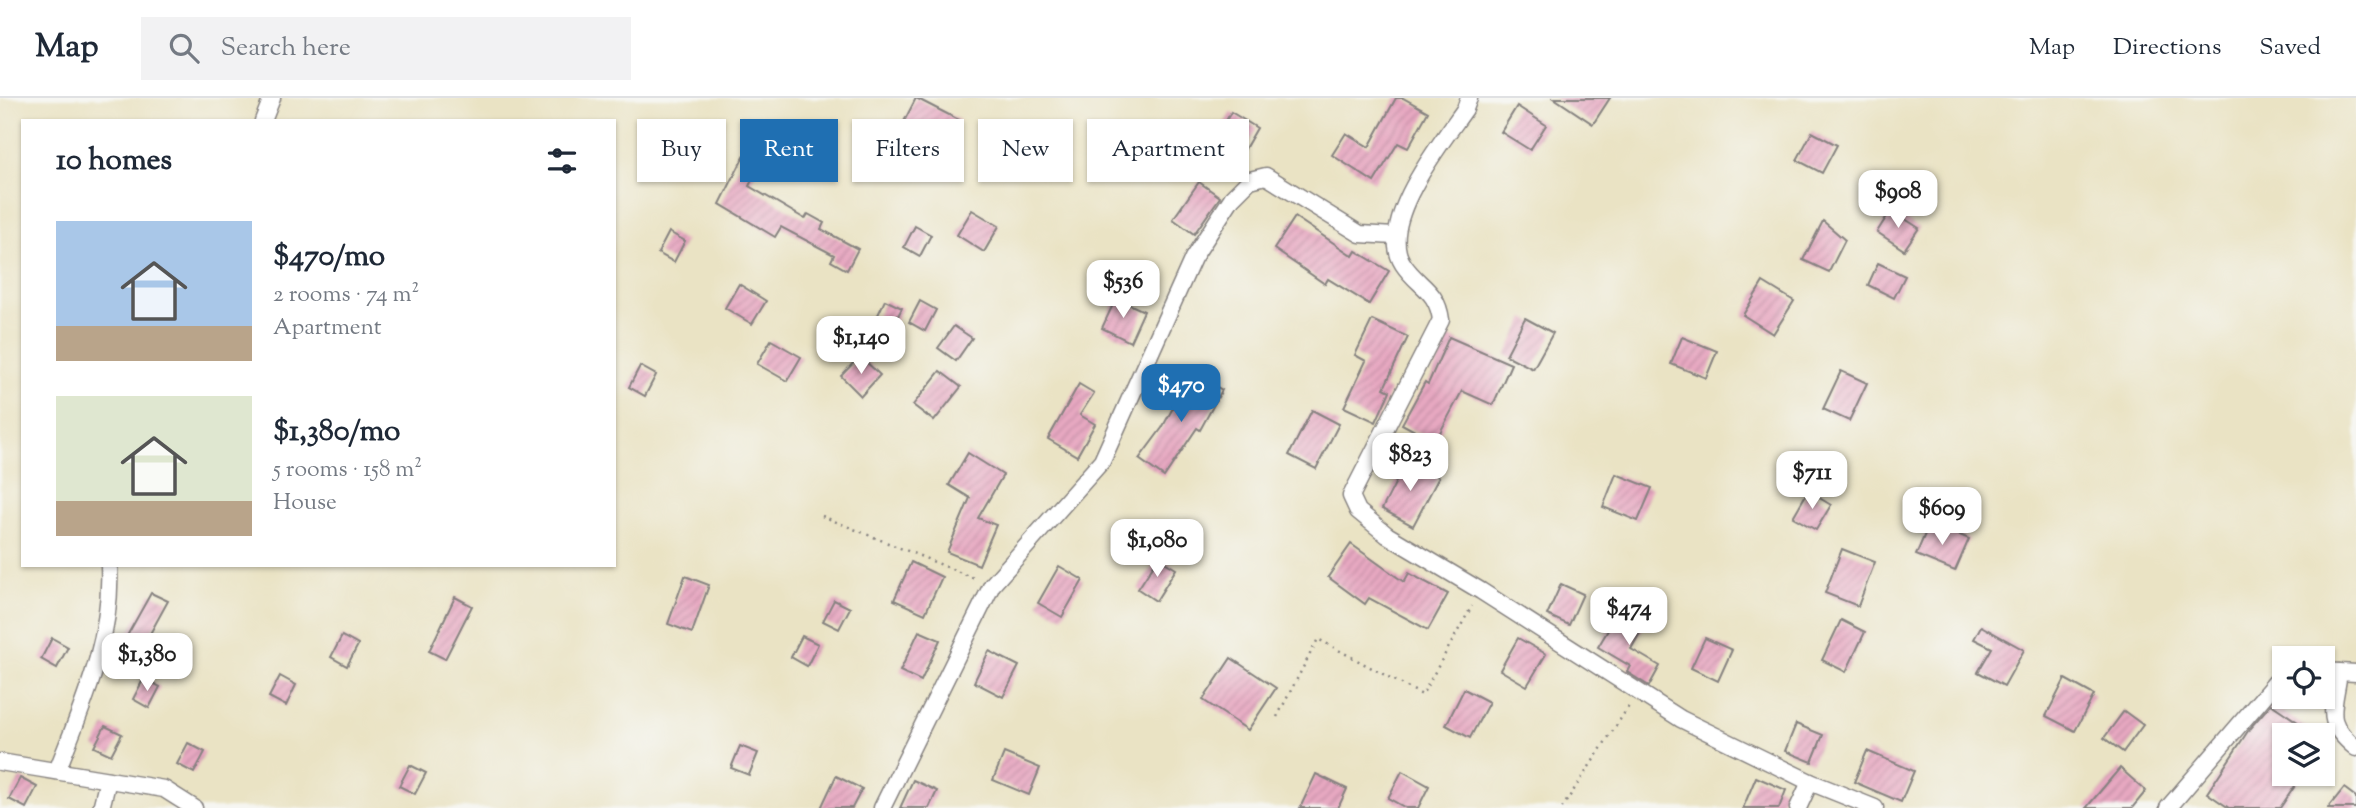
<!DOCTYPE html>
<meta charset="utf-8">
<style>
body{margin:0;font-family:"Sorts Mill Goudy",serif;background:#f2f2f3;color:#1f2937;height:100vh;display:flex;flex-direction:column;font-size:26px;white-space:nowrap}
*{box-sizing:border-box;margin:0}
p{font-size:23px;color:#747a83}
.icon{flex:none;width:38px;height:38px;fill:none;stroke:currentColor;stroke-width:2;stroke-linecap:round;stroke-linejoin:round}
.map{position:relative;flex:1;overflow:hidden}
.details{position:absolute;left:21px;top:21px;width:595px;height:448px;display:flex;flex-direction:column;background:#fff;border-radius:0px;box-shadow:0 2px 5px #0004}
.details>*{flex:none}
.guide{position:absolute;left:637px;top:21px;width:665px;height:63px;display:flex;gap:14px}
.tools{position:absolute;left:2272px;top:548px;display:grid;gap:14px}
.tools a{display:grid;place-items:center;width:63px;height:63px;border-radius:0px;background:#fff;box-shadow:0 2px 5px #0004;font-size:35px}
.price{position:absolute;translate:-50% -60px;padding:0 16px;border-radius:14px;background:#fff;color:#222;font-size:23px;line-height:46px;filter:drop-shadow(0 2px 4px #0008)}
.price::after{content:'';position:absolute;left:50%;top:42px;width:21px;height:16px;margin-left:-10px;background:inherit;clip-path:polygon(0 0,100% 0,50% 100%)}
.price.current{background:#1f6fb2;color:#fff}
ul{padding:0;list-style:none}
li{display:flex;align-items:center;gap:21px;height:175px;padding:0 35px}
li span{display:grid;place-items:center;flex:none;width:196px;height:140px;border-radius:0px;color:#555}
li>.icon{margin-inline-start:auto}
span .icon{width:84px;height:84px;fill:#fffc;stroke-width:1}
li b{font-size:30px}
h2{display:flex;justify-content:space-between;align-items:center;height:84px;padding:0 35px;font-size:30px}
.pill{padding:0 24px;border-radius:0px;background:#fff;box-shadow:0 2px 5px #0004;font-size:24px;line-height:63px}
.pill.current{background:#1f6fb2;color:#fff}
header{display:flex;align-items:center;gap:42px;box-sizing:border-box;height:98px;padding:0 35px;background:#fff;border-bottom:2px solid #e0e1e3}
header strong{font-size:33px}
nav{display:flex;gap:38px;margin-inline-start:auto;font-size:24px}
.search{width:490px;height:63px;background:#f2f2f3;display:flex;align-items:center;gap:18px;box-sizing:border-box;padding:0 24px;border-radius:0px;color:#747a83;font-size:26px}
.map>svg:first-child{display:block}
.building{fill:url(#building-hatch)}
.lines{fill:none;stroke-linecap:round;stroke-linejoin:round}
.minor-casing{stroke:#868280;stroke-width:19}
.path{stroke:#868280;stroke-width:2.5;stroke-dasharray:2 5;stroke-linecap:butt}
.minor{stroke:#fff;stroke-width:16}
</style>
<header>
<strong>Map</strong>
<div class="search"><svg class="icon" aria-label="search" viewBox="0 0 24 24"><circle cx="10" cy="10" r="6"/><path d="M15 15l6 6"/></svg>Search here</div>
<nav><a>Map</a><a>Directions</a><a>Saved</a></nav>
</header>
<div class="map">
<svg width="2356" height="710" viewBox="0 0 2356 710">
<defs>
<pattern id="building-hatch" width="6" height="6" patternUnits="userSpaceOnUse" patternTransform="scale(1.75)"><rect width="6" height="6" fill="#e7a8c1"/><path d="M-1 1l2-2M0 6l6-6M5 7l2-2" fill="none" stroke="#c690a7"/></pattern>
</defs>
<rect width="100%" height="100%" fill="#f6f6f2"/>
<filter id="ink" filterUnits="userSpaceOnUse"><feTurbulence type="fractalNoise" baseFrequency=".0143" numOctaves="2"/><feDisplacementMap in="SourceGraphic" scale="14" xChannelSelector="R" yChannelSelector="G"/><feConvolveMatrix kernelMatrix="1 2 1 2 8 2 1 2 1" color-interpolation-filters="sRGB"/></filter>
<filter id="wash" filterUnits="userSpaceOnUse"><feTurbulence type="fractalNoise" baseFrequency=".00686" numOctaves="4" result="noise"/><feDisplacementMap in="SourceGraphic" scale="28" xChannelSelector="R" yChannelSelector="G"/><feGaussianBlur stdDeviation="1.57" result="paint"/><feColorMatrix in="noise" values="0 0 0 0 0 0 0 0 0 0 0 0 0 0 0 0 0 1.4 0 .05"/><feComposite in="paint" operator="in"/></filter>
<g filter="url(#wash)">
<rect width="100%" height="100%" fill="#eae3c4"/>
<g id="blocks">
<g class="building">
<polygon points="916,0 959,22 947,45 931,36 921,56 894,43"/>
<polygon points="1396,0 1403,0 1428,14 1408,50 1398,45 1374,84 1332,57 1346,35 1369,49"/>
<polygon points="1554,0 1610,0 1593,26"/>
<polygon points="1517,8 1546,27 1530,52 1501,34"/>
<polygon points="1231,14 1257,30 1239,61 1213,45"/>
<polygon points="804,33 820,42 809,63 793,54"/>
<polygon points="1812,34 1837,47 1822,75 1797,62"/>
<polygon points="745,56 761,64 749,88 805,121 808,116 824,125 821,131 858,151 847,172 831,163 834,157 781,129 775,139 720,106"/>
<polygon points="1199,84 1220,99 1194,136 1173,121"/>
<polygon points="972,112 999,128 984,154 957,137"/>
<polygon points="1891,112 1919,130 1904,152 1877,134"/>
<polygon points="1295,119 1353,158 1356,153 1389,173 1369,206 1328,181 1325,186 1274,151"/>
<polygon points="1823,123 1845,142 1829,174 1803,162"/>
<polygon points="915,128 931,137 920,158 904,149"/>
<polygon points="669,134 685,143 674,164 658,155"/>
<polygon points="1878,165 1905,178 1894,200 1868,187"/>
<polygon points="1763,184 1794,203 1773,236 1743,217"/>
<polygon points="739,186 766,203 752,226 725,210"/>
<polygon points="1116,200 1144,213 1130,244 1102,230"/>
<polygon points="885,202 902,210 891,232 875,223"/>
<polygon points="920,203 936,212 925,233 909,224"/>
<polygon points="1525,220 1553,235 1533,271 1506,257"/>
<polygon points="1372,222 1408,239 1384,290 1390,293 1376,324 1344,309 1366,263 1355,257"/>
<polygon points="954,228 972,240 956,263 938,250"/>
<polygon points="1449,239 1511,266 1493,307 1462,293 1435,344 1402,326 1425,284 1428,286"/>
<polygon points="1682,239 1717,253 1706,280 1671,266"/>
<polygon points="771,242 801,259 787,283 757,266"/>
<polygon points="860,258 880,277 861,298 841,278"/>
<polygon points="640,268 656,277 645,298 629,289"/>
<polygon points="940,273 961,289 934,323 913,307"/>
<polygon points="1841,273 1867,285 1849,323 1823,311"/>
<polygon points="1192,275 1222,292 1200,332 1197,330 1164,379 1139,361 1162,330"/>
<polygon points="1079,286 1094,295 1080,317 1095,326 1077,358 1048,341"/>
<polygon points="1312,312 1339,326 1316,371 1289,357"/>
<polygon points="968,355 1003,377 978,420 996,427 979,467 947,454 970,400 949,387"/>
<polygon points="1407,362 1439,379 1413,428 1382,411"/>
<polygon points="1616,376 1652,390 1638,423 1603,409"/>
<polygon points="1808,393 1831,407 1816,432 1793,419"/>
<polygon points="1930,424 1969,441 1955,473 1916,457"/>
<polygon points="1351,446 1404,484 1409,475 1448,496 1428,532 1369,500 1365,506 1328,479"/>
<polygon points="1842,451 1875,464 1858,508 1825,495"/>
<polygon points="1158,460 1176,471 1156,503 1138,491"/>
<polygon points="911,464 942,479 925,516 894,502"/>
<polygon points="1059,468 1083,482 1062,519 1038,505"/>
<polygon points="685,478 709,487 692,535 668,526"/>
<polygon points="1561,486 1583,496 1569,527 1547,517"/>
<polygon points="151,495 168,503 140,554 123,545"/>
<polygon points="455,499 472,508 445,561 429,553"/>
<polygon points="834,502 850,510 839,531 823,523"/>
<polygon points="1620,512 1645,526 1631,551 1660,568 1649,588 1627,574 1630,568 1598,549"/>
<polygon points="1841,522 1865,534 1846,574 1822,562"/>
<polygon points="1981,528 2024,552 2004,588 1978,574 1992,550 1974,541"/>
<polygon points="919,533 940,542 921,583 900,573"/>
<polygon points="342,538 358,547 347,568 331,559"/>
<polygon points="802,538 818,546 807,568 791,559"/>
<polygon points="52,540 68,549 57,570 41,561"/>
<polygon points="1518,540 1546,556 1527,588 1500,572"/>
<polygon points="1705,540 1732,552 1718,583 1691,570"/>
<polygon points="989,553 1019,568 1003,599 974,584"/>
<polygon points="1231,560 1276,590 1248,632 1203,602"/>
<polygon points="280,578 296,587 286,608 269,599"/>
<polygon points="144,580 160,589 149,610 133,601"/>
<polygon points="2065,581 2094,597 2075,633 2046,618"/>
<polygon points="1464,591 1489,604 1470,640 1446,627"/>
<polygon points="2271,606 2317,637 2284,637 2284,676 2303,676 2280,710 2229,710 2207,695 2250,630"/>
<polygon points="2124,613 2143,627 2123,654 2104,640"/>
<polygon points="1796,626 1823,637 1812,664 1785,653"/>
<polygon points="105,628 122,636 111,657 94,649"/>
<polygon points="188,645 205,654 194,675 177,666"/>
<polygon points="740,648 758,655 749,677 731,670"/>
<polygon points="1867,653 1914,673 1901,704 1854,684"/>
<polygon points="1004,655 1040,670 1029,697 993,682"/>
<polygon points="410,667 426,675 415,696 399,688"/>
<polygon points="2120,670 2146,693 2132,710 2086,710"/>
<polygon points="1402,673 1429,688 1418,710 1406,710 1388,700"/>
<polygon points="1316,676 1347,691 1338,710 1300,710"/>
<polygon points="836,678 862,691 852,710 821,710"/>
<polygon points="1756,679 1786,692 1779,710 1743,710"/>
<polygon points="20,680 37,689 26,710 9,701"/>
<polygon points="913,682 937,693 929,710 900,710"/>
<polygon points="2344,690 2356,699 2356,710 2328,710"/>
</g>
</g>
</g>
<g filter="url(#ink)">
<use href="#blocks" fill-opacity="0" stroke="#868280" stroke-width="2"/>
<g class="lines">
<defs>
<g id="minor">
<path d="M1469,0L1465,11C1442,44 1376,125 1403,166C1418,189 1437,191 1441,222L1351,398L1358,413L1387,437L1481,493L1681,621L1810,684L1875,710"/>
<polyline points="263,23 272,0"/>
<polyline points="2322,573 2356,575"/>
<path d="M2339,574C2334,613 2323,623 2356,650"/>
<polyline points="0,664 164,691 194,710"/>
<path d="M57,673C83,606 113,541 109,467"/>
<polyline points="101,710 108,682"/>
<polyline points="882,710 992,487 1102,363 1193,160 1232,100 1250,82 1266,78 1360,136 1394,138"/>
<polyline points="1798,710 1810,684"/>
<polyline points="2168,710 2276,584 2284,582"/>
</g>
</defs>
<use href="#minor" class="minor-casing"/>
<g class="path">
<polyline points="822,418 976,481"/>
<polyline points="1277,619 1318,541 1422,597 1472,508"/>
<polyline points="1562,710 1629,608"/>
</g>
<use href="#minor" class="minor"/>
</g>
</g>
</svg>
<div class="tools">
<a><svg class="icon" aria-label="locate" viewBox="0 0 24 24"><circle cx="12" cy="12" r="6"/><path d="M12 2v4M12 18v4M2 12h4M18 12h4"/></svg></a>
<a><svg class="icon" aria-label="layers" viewBox="0 0 24 24"><path d="M12 4l9 5-9 5-9-5zM3 14l9 5 9-5"/></svg></a>
</div>
<b class="price" style="left:1898px;top:132px">$908</b>
<b class="price" style="left:1123px;top:222px">$536</b>
<b class="price" style="left:861px;top:278px">$1,140</b>
<b class="price current" style="left:1181px;top:326px">$470</b>
<b class="price" style="left:1410px;top:395px">$823</b>
<b class="price" style="left:1812px;top:413px">$711</b>
<b class="price" style="left:1942px;top:449px">$609</b>
<b class="price" style="left:1157px;top:481px">$1,080</b>
<b class="price" style="left:1629px;top:549px">$474</b>
<b class="price" style="left:147px;top:595px">$1,380</b>
<div class="guide">
<a class="pill">Buy</a>
<a class="pill current">Rent</a>
<a class="pill">Filters</a>
<a class="pill">New</a>
<a class="pill">Apartment</a>
</div>
<section class="details">
<h2>10 homes<svg class="icon" aria-label="filters" viewBox="0 0 24 24"><path d="M4 7h16M4 17h16"/><circle cx="9" cy="7" r="2"/><circle cx="15" cy="17" r="2"/></svg></h2>
<ul>
<li><span style="background:linear-gradient(#a9c7e8 75%,#b9a48a 0)"><svg class="icon" aria-label="home" viewBox="0 0 24 24"><path d="M3 11l9-7 9 7M6 9v11h12V9"/></svg></span><div><b>$470/mo</b><p>2 rooms · 74 m²</p><p>Apartment</p></div></li>
<li><span style="background:linear-gradient(#dfe7d0 75%,#b9a48a 0)"><svg class="icon" aria-label="home" viewBox="0 0 24 24"><path d="M3 11l9-7 9 7M6 9v11h12V9"/></svg></span><div><b>$1,380/mo</b><p>5 rooms · 158 m²</p><p>House</p></div></li>
</ul>
</section>
</div>
